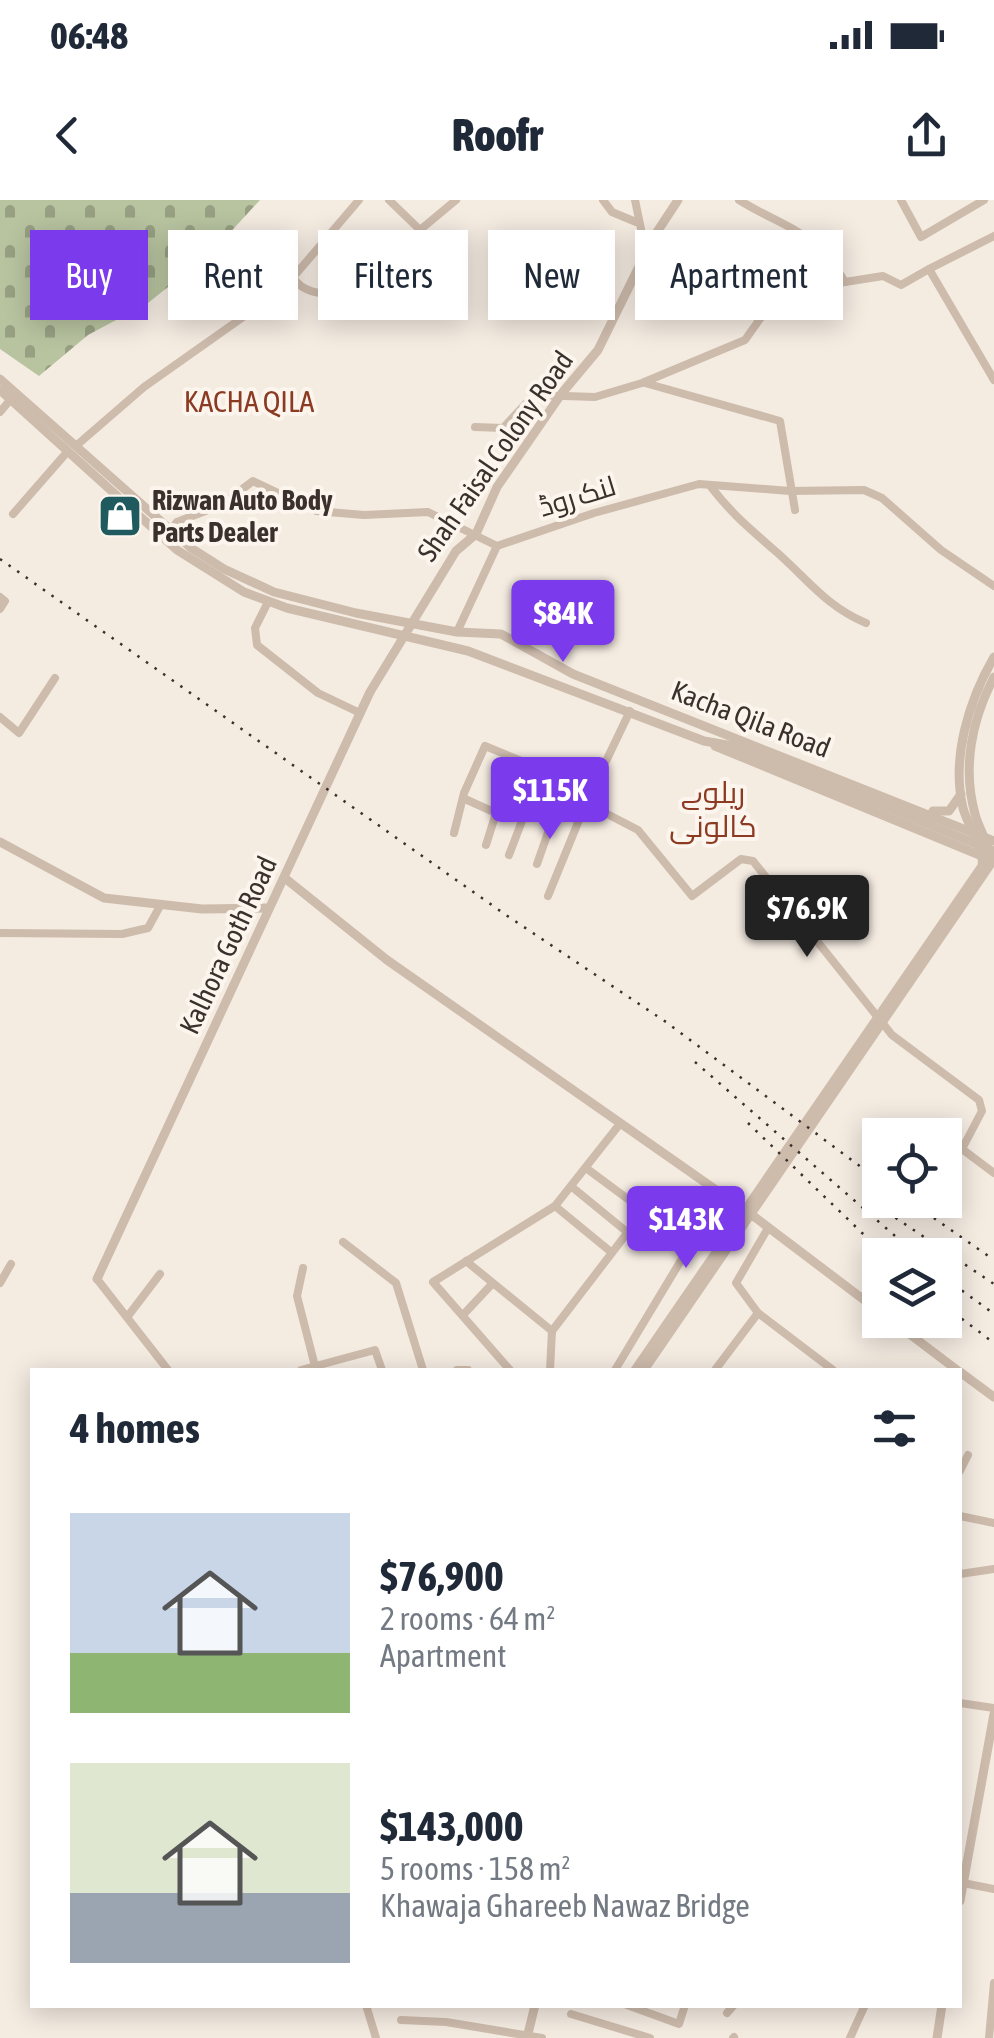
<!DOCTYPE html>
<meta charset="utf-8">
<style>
body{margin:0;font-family:"Asap Condensed",Cairo,sans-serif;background:#f6f6f7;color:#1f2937;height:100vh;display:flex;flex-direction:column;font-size:38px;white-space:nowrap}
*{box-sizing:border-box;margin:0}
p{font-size:32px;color:#747a83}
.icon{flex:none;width:55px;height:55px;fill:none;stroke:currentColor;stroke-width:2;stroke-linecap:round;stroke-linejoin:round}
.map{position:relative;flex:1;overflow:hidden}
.details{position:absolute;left:30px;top:1168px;width:932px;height:640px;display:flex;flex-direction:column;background:#fff;border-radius:0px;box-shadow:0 5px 25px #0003}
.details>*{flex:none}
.banner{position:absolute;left:30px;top:30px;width:935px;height:90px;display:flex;gap:20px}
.buttons{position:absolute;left:862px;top:918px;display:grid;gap:20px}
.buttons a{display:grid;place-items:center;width:100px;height:100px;border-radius:0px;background:#fff;box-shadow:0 5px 25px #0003;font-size:50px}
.price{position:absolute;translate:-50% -85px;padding:0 22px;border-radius:10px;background:#7c3aed;color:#fff;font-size:32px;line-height:65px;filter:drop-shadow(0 2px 5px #0008)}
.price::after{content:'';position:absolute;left:50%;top:60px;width:30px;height:22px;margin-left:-15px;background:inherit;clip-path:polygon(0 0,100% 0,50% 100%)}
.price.active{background:#222;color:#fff}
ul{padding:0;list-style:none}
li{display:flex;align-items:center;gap:30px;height:250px;padding:0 40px}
li span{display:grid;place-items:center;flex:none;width:280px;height:200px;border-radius:0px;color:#555}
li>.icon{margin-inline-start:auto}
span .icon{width:120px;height:120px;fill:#fffc;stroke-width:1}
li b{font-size:42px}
h2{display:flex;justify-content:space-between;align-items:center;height:120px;padding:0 40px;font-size:42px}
.tag{padding:0 35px;border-radius:0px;background:#fff;box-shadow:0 5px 25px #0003;font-size:35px;line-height:90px}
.tag.active{background:#7c3aed;color:#fff}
.status{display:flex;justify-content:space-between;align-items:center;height:70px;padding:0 50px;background:#fff;direction:ltr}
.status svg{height:28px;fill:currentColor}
header{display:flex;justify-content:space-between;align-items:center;height:130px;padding:0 40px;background:#fff;font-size:45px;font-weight:800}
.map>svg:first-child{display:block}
.cemetery{fill:url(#cemetery-stones)}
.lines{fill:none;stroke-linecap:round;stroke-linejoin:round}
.minor{stroke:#cdbbac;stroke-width:8}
.tertiary{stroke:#cdbbac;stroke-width:9}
.rail{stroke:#3b302b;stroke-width:2.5;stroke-dasharray:2.5 8;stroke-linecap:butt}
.labels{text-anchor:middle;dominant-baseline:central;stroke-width:8;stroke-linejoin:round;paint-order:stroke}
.street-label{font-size:28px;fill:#3b302b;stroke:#fbf5ee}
.poi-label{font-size:28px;font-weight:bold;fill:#3b302b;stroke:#fbf5ee;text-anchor:start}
.neighbourhood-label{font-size:30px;fill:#8c3b22;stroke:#fbf5ee}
</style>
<div class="status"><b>06:48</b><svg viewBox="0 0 49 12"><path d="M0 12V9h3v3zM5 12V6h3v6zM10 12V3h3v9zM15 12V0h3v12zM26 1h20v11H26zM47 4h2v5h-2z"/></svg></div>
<header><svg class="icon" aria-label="back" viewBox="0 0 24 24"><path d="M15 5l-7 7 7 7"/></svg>Roofr<svg class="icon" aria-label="share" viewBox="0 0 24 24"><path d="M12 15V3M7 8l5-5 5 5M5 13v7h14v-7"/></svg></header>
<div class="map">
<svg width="994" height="1838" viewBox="0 0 994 1838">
<defs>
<pattern id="cemetery-stones" width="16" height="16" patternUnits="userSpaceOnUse" patternTransform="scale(2.5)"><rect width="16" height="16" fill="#b8c4a0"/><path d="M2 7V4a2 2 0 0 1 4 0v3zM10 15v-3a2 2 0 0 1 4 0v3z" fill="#97a083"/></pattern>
</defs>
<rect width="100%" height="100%" fill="#f4ebe1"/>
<polygon class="cemetery" points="0,0 260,0 213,51 148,103 88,135 39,176 0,149"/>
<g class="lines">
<g class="minor">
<polyline points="389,0 420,30"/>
<polyline points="603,0 612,12 636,22"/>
<polyline points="635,0 646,53"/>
<path d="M739,0C788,30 813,28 845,82L883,76L901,85L929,69L994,180"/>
<polyline points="901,0 921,37 984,0"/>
<polyline points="929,69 994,36"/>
<path d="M640,72C712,97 772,103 845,82"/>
<path d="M293,77C308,103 350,91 375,90L420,30L456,0"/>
<polyline points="645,183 780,221 795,310"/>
<polyline points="0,212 11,199"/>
<polyline points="475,227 503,228 534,195 595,197 642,183 745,140 774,99"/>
<polyline points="77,245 144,187 284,88 359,0"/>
<path d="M711,287C733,315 747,326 773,349C805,376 826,407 866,423"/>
<polyline points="13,314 68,251"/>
<polyline points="171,330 177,322 221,305 253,281 316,311 364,315 428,312 497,346 594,313 699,284 790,291 864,290 882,298 941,350 994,386"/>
<polyline points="0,397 5,401 0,409"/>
<polyline points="268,402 255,428 257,445 318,493 360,513"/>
<polyline points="457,432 497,346"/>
<polyline points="0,517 19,533 55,478"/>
<polyline points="465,599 496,613 486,645"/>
<polyline points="454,633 464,593 485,546 536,567 586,603 630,511"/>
<polyline points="509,655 541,571"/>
<polyline points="537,664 564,587"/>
<polyline points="548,696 586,603 638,630 692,696 741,659 753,661 892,835 979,900 982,911 962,949 994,973"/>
<polyline points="0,733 122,734 148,728 160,706"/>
<polyline points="572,987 627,1032"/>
<polyline points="555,1006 611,1052"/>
<polyline points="768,1028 736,1083 758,1113 833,1170"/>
<polyline points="343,1042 396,1083 423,1170"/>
<polyline points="466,1061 552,1131"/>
<polyline points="303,1068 297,1096 316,1170"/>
<polyline points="97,1079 168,1170"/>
<polyline points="0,1083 11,1064"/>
<polyline points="463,1115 492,1084"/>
<polyline points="128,1116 160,1074"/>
<polyline points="301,1170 375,1150 382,1170"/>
<polyline points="457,1170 468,1170"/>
<polyline points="510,1170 433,1082 555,1006 619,925"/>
<polyline points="550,1170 552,1131 644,1011 586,968"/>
<polyline points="615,1170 721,994"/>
<polyline points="715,1170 758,1113"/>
<polyline points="960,1271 968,1255"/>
<polyline points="960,1316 994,1323"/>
<polyline points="960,1374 994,1369"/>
<polyline points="960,1503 994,1508"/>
<polyline points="963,1683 994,1689"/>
<polyline points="366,1805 376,1838"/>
<polyline points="627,1805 679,1824 685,1805"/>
<polyline points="727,1813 734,1805"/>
<polyline points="571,1814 650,1838"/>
<polyline points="401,1820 446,1822 542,1838"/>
<polyline points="733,1838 734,1837"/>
<polyline points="850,1838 865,1805"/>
<polyline points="989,1838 994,1783"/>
</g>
<g class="tertiary">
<polyline points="0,179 191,348 224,369 274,392 356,413 457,432 501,434 573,474 994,641"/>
<polyline points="0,190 177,350 244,392 287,408 468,451 704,541 739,547 994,651"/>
<polyline points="715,546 982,656"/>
<polyline points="933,611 949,611 961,594"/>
<polyline points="0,642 104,698 202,709 267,708"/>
<polyline points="286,679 387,760 756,1018 880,1112"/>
<polyline points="97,1079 370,492 456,351 476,334 497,287 562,193 598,150 653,38 678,0"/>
<polyline points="891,1120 957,1170"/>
<path d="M635,1170L982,666C985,648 968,627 963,608C951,558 969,500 994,457"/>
<path d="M644,1170L990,665C993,649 979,630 975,614C962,567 972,519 994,477"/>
<polyline points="960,1172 994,1197"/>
<polyline points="960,1701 994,1514"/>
<polyline points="527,1838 535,1805"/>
<polyline points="937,1838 942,1805"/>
</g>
<g class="rail">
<polyline points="0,359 506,715 666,822 880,981"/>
<polyline points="695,862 917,1055"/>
<polyline points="748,923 885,1055"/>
<polyline points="908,1000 994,1060"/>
<polyline points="878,1006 994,1084"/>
<polyline points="945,1078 994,1114"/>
<polyline points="945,1106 994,1143"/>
</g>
</g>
<defs>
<symbol id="shop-square" viewBox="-11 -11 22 22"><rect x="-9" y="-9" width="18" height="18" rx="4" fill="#1f5a5e" stroke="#fbf5ee"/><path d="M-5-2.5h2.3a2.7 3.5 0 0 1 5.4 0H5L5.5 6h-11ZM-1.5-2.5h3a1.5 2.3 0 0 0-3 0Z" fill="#fff"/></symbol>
</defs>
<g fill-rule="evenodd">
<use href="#shop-square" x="95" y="291" width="50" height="50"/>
</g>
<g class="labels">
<g class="street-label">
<text transform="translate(495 256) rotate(-55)">Shah Faisal Colony Road</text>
<text transform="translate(577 296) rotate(-17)">لنک روڈ</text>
<text transform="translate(751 519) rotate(21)">Kacha Qila Road</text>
<text transform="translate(228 745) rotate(-65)">Kalhora Goth Road</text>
</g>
<g class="poi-label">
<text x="152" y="300">Rizwan Auto Body<tspan x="152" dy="32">Parts Dealer</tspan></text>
</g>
<g class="neighbourhood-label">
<text x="249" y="201">KACHA QILA</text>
<text x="713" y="592">ریلوے<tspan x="713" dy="34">کالونی</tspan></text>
</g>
</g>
</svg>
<div class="buttons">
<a><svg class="icon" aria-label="locate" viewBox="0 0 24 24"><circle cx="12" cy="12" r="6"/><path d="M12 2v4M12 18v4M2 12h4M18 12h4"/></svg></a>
<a><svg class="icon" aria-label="layers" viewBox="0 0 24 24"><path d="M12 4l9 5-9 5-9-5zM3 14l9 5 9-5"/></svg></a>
</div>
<b class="price" style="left:563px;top:465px">$84K</b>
<b class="price" style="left:550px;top:642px">$115K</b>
<b class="price active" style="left:807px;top:760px">$76.9K</b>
<b class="price" style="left:686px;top:1071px">$143K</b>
<div class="banner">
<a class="tag active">Buy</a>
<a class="tag">Rent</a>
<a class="tag">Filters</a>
<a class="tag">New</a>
<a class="tag">Apartment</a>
</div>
<section class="details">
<h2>4 homes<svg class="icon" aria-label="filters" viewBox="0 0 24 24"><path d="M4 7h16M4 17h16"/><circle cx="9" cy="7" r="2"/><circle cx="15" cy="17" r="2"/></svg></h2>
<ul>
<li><span style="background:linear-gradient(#c9d6e8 70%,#8fb573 0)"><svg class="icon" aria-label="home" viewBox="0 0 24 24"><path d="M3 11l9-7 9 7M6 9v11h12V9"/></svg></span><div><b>$76,900</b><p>2 rooms · 64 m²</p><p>Apartment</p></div></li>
<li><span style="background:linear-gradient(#dfe7d0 65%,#9aa5b1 0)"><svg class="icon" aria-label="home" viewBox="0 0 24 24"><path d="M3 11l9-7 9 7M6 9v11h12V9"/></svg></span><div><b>$143,000</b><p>5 rooms · 158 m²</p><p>Khawaja Ghareeb Nawaz Bridge</p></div></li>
</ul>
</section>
</div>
